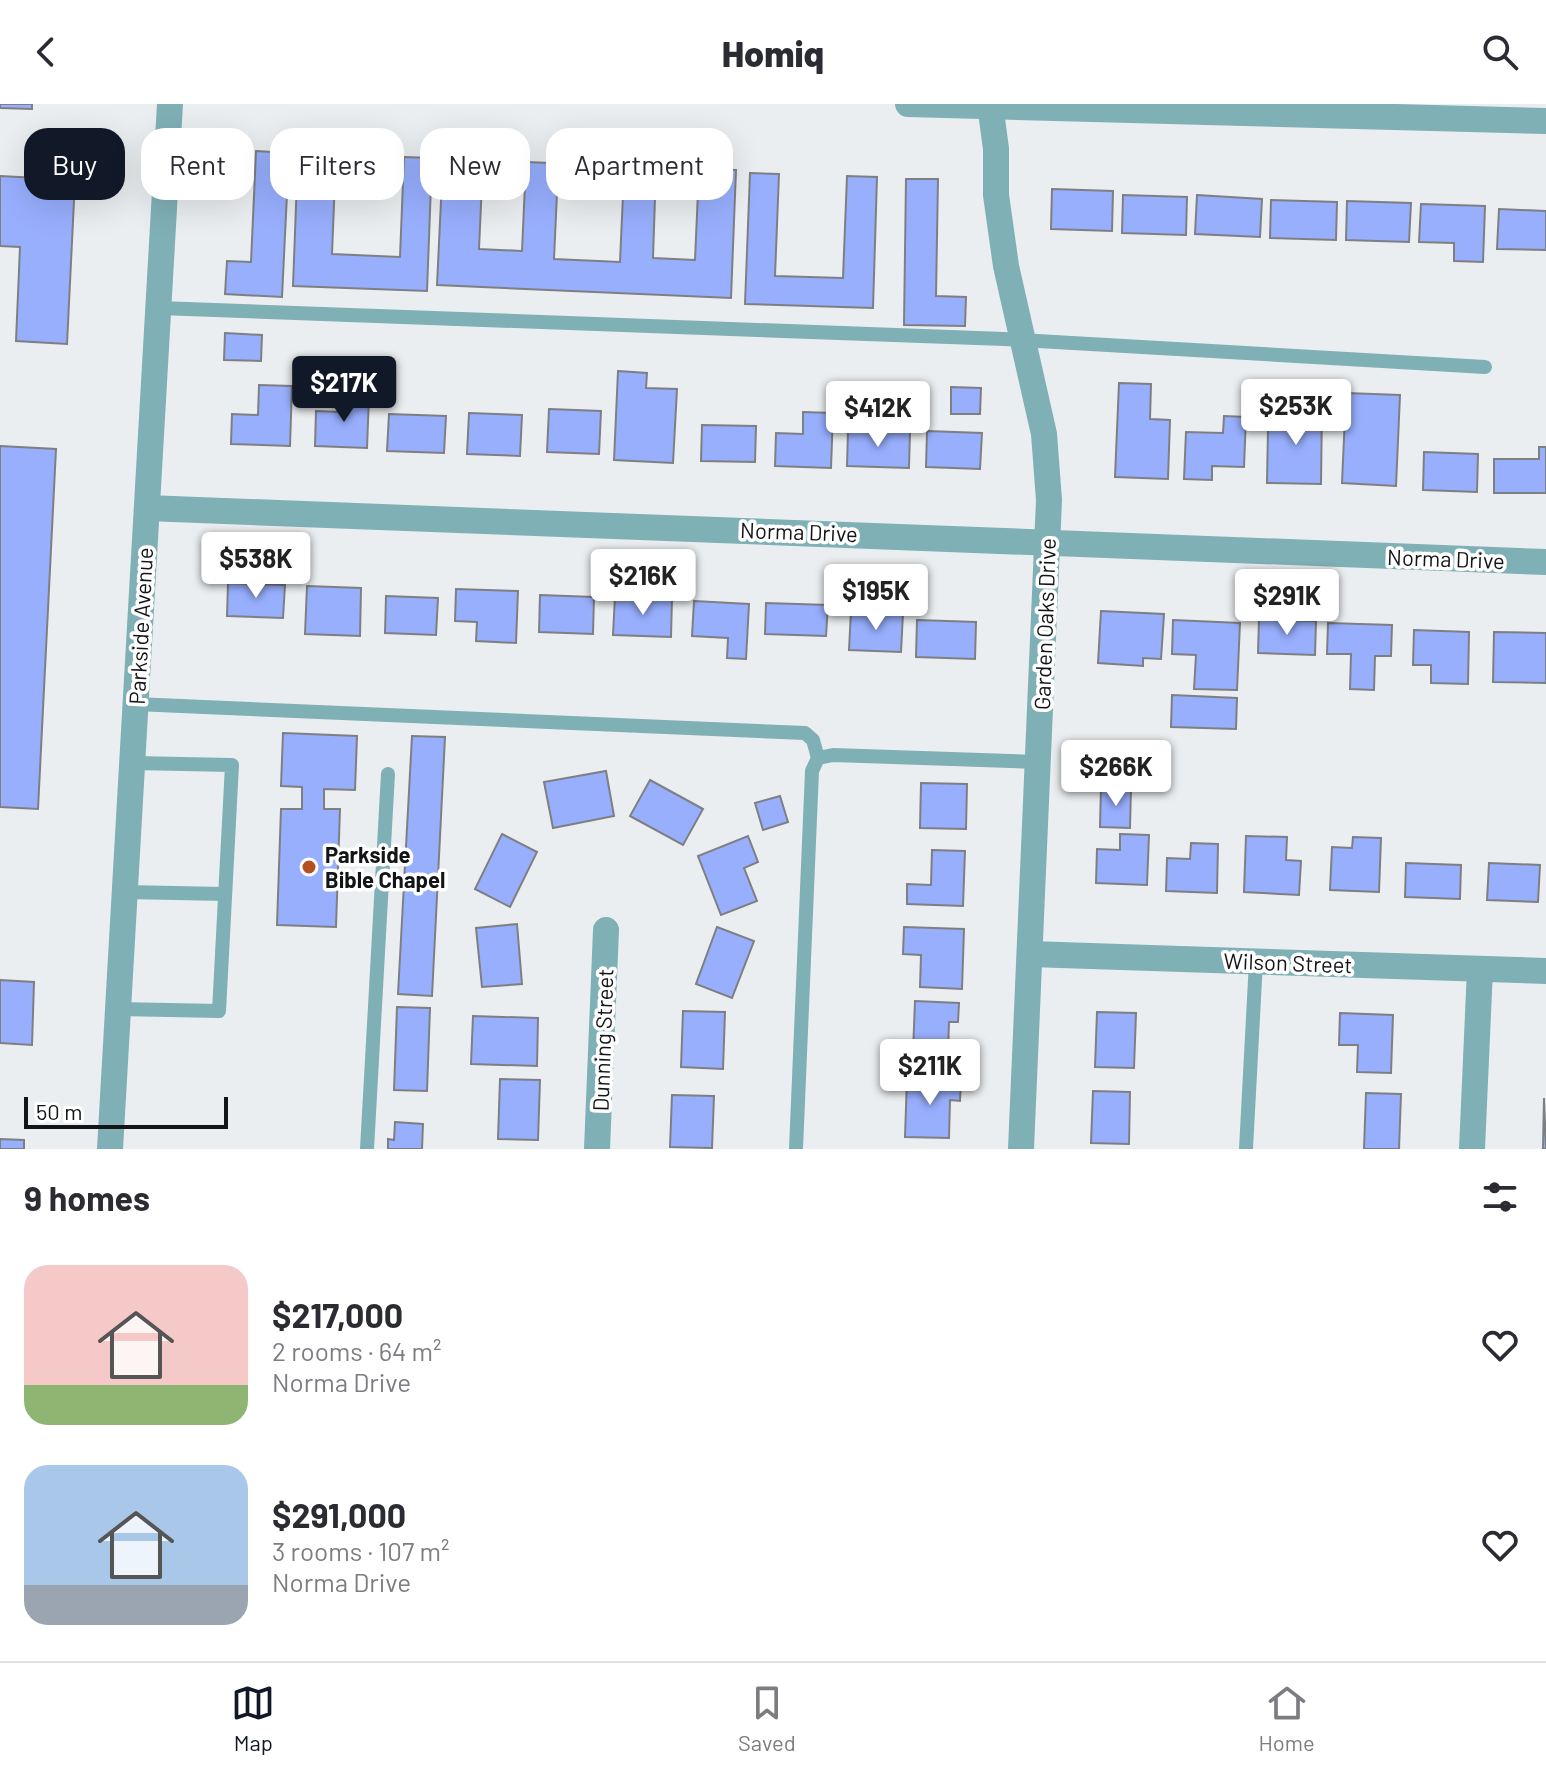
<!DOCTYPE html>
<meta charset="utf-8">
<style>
body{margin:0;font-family:Barlow,sans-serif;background:#f2f2f3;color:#2b2b33;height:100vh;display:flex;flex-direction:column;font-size:30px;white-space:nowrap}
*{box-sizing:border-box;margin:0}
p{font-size:26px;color:#7c7c81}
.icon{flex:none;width:44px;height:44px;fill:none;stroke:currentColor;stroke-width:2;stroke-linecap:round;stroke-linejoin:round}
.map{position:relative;height:1045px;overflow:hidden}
.sheet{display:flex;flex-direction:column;background:#fff;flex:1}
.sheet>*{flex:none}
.hud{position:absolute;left:24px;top:24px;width:800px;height:72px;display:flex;gap:16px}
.scale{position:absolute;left:24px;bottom:20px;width:204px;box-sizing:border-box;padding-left:8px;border:4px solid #131415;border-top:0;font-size:22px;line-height:28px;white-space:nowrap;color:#131415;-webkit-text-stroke:6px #fff;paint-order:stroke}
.price{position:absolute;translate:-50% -68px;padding:0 18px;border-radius:8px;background:#fff;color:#222;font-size:26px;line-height:52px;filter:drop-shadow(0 2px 4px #0008)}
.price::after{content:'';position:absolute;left:50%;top:48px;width:24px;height:18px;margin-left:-12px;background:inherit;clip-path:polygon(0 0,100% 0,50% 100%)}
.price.current{background:#111827;color:#fff}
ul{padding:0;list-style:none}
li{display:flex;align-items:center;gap:24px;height:200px;padding:0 24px}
li span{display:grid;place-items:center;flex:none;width:224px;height:160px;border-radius:24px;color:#555}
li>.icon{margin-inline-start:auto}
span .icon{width:96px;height:96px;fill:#fffc;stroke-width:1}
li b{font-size:34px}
h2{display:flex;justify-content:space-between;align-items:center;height:96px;padding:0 24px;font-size:34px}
.chip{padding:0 28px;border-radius:24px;background:#fff;box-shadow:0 8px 32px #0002;font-size:28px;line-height:72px}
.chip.current{background:#111827;color:#fff}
header{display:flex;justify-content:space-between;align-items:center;height:104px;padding:0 24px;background:#fff;font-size:36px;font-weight:800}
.tab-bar{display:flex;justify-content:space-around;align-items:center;height:112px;border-top:2px solid #e1e1e2;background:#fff;font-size:22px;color:#7c7c81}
.tab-bar a{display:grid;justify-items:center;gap:4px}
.tab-bar .current{color:#111827}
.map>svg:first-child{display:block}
.building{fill:#98affe;stroke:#7e7f82;stroke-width:2;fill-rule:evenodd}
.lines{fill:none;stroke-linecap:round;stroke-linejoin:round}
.service{stroke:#7fb0b6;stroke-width:14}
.minor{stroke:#7fb0b6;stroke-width:26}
.poi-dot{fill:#b65022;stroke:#fff;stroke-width:3}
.labels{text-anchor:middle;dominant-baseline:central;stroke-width:7;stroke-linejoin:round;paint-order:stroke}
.street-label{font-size:22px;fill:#131415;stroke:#fff}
.poi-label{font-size:22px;font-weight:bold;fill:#131415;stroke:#fff;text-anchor:start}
</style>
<header><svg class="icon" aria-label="back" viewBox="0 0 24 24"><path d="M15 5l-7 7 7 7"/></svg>Homiq<svg class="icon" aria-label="search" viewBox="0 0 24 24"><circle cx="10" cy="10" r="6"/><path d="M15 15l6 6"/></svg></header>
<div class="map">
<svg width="1546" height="1045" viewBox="0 0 1546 1045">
<rect width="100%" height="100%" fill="#ebeef0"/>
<g class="building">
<polygon points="0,0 32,0 32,5 0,4"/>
<polygon points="256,47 289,49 282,193 225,190 227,157 251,158"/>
<polygon points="298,49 336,50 332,150 400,153 404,53 432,54 427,187 293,182"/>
<path d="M443,55L483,56L479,145L522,147L526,58L656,63L653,154L695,156L699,65L736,66L731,194L437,181ZM557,89L623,91L620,158L554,155Z"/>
<polygon points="750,69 779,70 775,172 843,174 847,72 877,73 873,204 745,200"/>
<polygon points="0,72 75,76 67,240 16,237 20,143 0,142"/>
<polygon points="906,75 938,75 936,192 966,193 965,222 904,221"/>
<polygon points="1052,85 1113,87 1112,127 1051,125"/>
<polygon points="1123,91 1187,93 1186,131 1122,129"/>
<polygon points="1197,91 1262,95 1260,133 1195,130"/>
<polygon points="1271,96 1337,98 1336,136 1270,134"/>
<polygon points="1347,97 1411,99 1409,138 1346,136"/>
<polygon points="1421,100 1485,102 1483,158 1454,157 1454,139 1419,138"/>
<polygon points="1499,105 1546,107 1546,146 1497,145"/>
<polygon points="225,229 262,231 261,257 224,256"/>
<polygon points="618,267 647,269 646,284 677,285 673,359 614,356"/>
<polygon points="1119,279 1151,280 1150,315 1170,316 1168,375 1115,373"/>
<polygon points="259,281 292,282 290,342 231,340 232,310 258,311"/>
<polygon points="951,283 981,284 980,310 951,310"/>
<polygon points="1346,289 1400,291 1396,382 1342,379"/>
<polygon points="340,291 369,292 367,344 315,342 316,307 340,308"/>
<polygon points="1283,302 1322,303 1321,380 1267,379 1268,325 1282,326"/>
<polygon points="549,305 601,307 599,350 547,348"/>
<polygon points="803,308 833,309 831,364 775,362 776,329 803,330"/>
<polygon points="469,309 522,311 520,352 467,350"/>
<polygon points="389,310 446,312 444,349 387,347"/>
<polygon points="1224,312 1246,313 1244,363 1212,362 1212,376 1184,375 1186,328 1223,329"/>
<polygon points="702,321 756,322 755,358 701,357"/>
<polygon points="848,326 910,328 909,364 847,362"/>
<polygon points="927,327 982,329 980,365 926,363"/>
<polygon points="0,342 56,345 38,705 0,703"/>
<polygon points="1539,343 1546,343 1546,389 1494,389 1494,355 1539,355"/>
<polygon points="1424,348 1478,350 1477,388 1423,386"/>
<polygon points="228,479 285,481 283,514 227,512"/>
<polygon points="307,482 361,484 360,532 305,530"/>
<polygon points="456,485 518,487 516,539 476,537 477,518 455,517"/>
<polygon points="540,491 594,493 593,530 539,528"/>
<polygon points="386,492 438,494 436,531 385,529"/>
<polygon points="615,492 672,494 671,533 613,531"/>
<polygon points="694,497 749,500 746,555 727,554 728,534 692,532"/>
<polygon points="766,499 828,501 826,532 765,530"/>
<polygon points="851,507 903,509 901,548 849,546"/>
<polygon points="1101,507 1164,510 1161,555 1143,554 1143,562 1098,559"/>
<polygon points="1259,515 1316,517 1315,551 1258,549"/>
<polygon points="917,516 976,518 975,555 916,553"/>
<polygon points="1173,516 1240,519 1237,586 1194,585 1196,551 1172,550"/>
<polygon points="1328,519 1392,521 1391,552 1375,552 1374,586 1350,585 1351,550 1327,550"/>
<polygon points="1414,526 1469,528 1468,580 1431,579 1431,561 1413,561"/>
<polygon points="1494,528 1546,529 1546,579 1493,578"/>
<polygon points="1172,591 1237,594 1236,625 1171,623"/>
<polygon points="283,629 357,632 355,686 324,685 324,705 340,705 336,823 277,821 281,705 302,705 302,683 281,682"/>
<polygon points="412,632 445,633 432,892 398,890"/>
<polygon points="606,667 614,712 553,724 544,678"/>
<polygon points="650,676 703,705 683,741 630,712"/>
<polygon points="921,679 967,680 966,725 920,724"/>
<polygon points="1101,683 1131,684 1130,724 1100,723"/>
<polygon points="780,692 788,718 763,726 755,699"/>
<polygon points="502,730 537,748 510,803 475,785"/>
<polygon points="1120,730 1149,731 1147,781 1096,779 1097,745 1120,746"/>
<polygon points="748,732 758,758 744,764 757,797 721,811 698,752"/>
<polygon points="1246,732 1287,733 1286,756 1301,757 1299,791 1244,788"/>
<polygon points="1353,733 1381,734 1379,788 1330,786 1332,743 1352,744"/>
<polygon points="1191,739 1218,740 1217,789 1166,787 1167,754 1190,755"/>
<polygon points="932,746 965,747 963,802 907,800 907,780 931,781"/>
<polygon points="1406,759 1461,761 1460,795 1405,793"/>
<polygon points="1489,759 1540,761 1538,798 1487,796"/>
<polygon points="517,820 522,880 482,883 476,824"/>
<polygon points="717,823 754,837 732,894 696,880"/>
<polygon points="904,823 964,825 962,885 920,883 921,851 903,850"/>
<polygon points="0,876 34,878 32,941 0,939"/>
<polygon points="915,897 959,899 958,918 949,918 948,949 913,948"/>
<polygon points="397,903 430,904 427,987 394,986"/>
<polygon points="683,907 725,908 723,965 681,963"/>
<polygon points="1097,908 1136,909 1134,964 1095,963"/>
<polygon points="1340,909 1393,911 1391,969 1357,968 1358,941 1339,941"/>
<polygon points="473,912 538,914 537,962 471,960"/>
<polygon points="907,974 961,976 960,997 950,996 949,1034 905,1033"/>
<polygon points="500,975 540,976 538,1036 498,1035"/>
<polygon points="1093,987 1130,988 1129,1040 1091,1039"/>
<polygon points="1366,989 1401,990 1399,1045 1364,1045"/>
<polygon points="672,991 714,992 712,1044 670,1043"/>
<polygon points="1544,994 1546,1045 1543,1045"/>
<polygon points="395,1018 423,1020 422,1045 388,1045 388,1035 394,1036"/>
<polygon points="0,1035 24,1036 24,1045 0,1045"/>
</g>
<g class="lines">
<g class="service">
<polyline points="159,204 1004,235 1485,263"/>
<polyline points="135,600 805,629 813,636 818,654"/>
<polyline points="125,788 225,790"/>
<polyline points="118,905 219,907 232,661 133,659"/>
<polyline points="367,1045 388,670"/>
<polyline points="796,1045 812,667 818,654 833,651 1038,658"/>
<polyline points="1246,1045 1256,857"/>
</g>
<g class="minor">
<polyline points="908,0 1546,17"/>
<polyline points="990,0 996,45 996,91 1006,162 1044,330 1049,396 1021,1045"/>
<polyline points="147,404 1546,458"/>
<polyline points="1030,850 1546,867"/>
<polyline points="110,1045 170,0"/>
<polyline points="597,1045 606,826"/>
<polyline points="1472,1045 1480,865"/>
</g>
</g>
<circle class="poi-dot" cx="309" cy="763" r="8"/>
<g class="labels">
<g class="street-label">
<text transform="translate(799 427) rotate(2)">Norma Drive</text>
<text transform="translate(1446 454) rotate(2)">Norma Drive</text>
<text transform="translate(1044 520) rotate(-88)">Garden Oaks Drive</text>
<text transform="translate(140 522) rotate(-87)">Parkside Avenue</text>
<text transform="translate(1288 858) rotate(2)">Wilson Street</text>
<text transform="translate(602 936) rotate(-88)">Dunning Street</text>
</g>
<g class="poi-label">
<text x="325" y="750">Parkside<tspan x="325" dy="25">Bible Chapel</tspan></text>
</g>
</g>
</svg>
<div class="scale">50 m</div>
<b class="price current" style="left:344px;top:320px">$217K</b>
<b class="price" style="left:1296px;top:343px">$253K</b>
<b class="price" style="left:878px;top:345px">$412K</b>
<b class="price" style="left:256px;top:496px">$538K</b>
<b class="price" style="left:643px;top:513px">$216K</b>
<b class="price" style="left:876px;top:528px">$195K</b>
<b class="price" style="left:1287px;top:533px">$291K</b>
<b class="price" style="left:1116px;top:704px">$266K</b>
<b class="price" style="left:930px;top:1003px">$211K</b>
<div class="hud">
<a class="chip current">Buy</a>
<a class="chip">Rent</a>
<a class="chip">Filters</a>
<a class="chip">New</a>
<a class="chip">Apartment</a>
</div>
</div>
<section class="sheet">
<h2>9 homes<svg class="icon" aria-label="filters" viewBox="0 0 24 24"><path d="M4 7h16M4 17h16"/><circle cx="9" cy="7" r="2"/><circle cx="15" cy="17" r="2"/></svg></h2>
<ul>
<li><span style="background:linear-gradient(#f6c9c9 75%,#8fb573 0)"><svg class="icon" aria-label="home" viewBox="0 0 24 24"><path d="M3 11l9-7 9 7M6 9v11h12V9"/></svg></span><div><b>$217,000</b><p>2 rooms · 64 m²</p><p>Norma Drive</p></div><svg class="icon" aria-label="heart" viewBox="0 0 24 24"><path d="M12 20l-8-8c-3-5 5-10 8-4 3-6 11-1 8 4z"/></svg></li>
<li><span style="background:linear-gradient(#a9c7e8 75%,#9aa5b1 0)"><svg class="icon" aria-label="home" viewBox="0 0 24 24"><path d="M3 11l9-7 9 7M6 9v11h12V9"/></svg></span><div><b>$291,000</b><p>3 rooms · 107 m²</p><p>Norma Drive</p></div><svg class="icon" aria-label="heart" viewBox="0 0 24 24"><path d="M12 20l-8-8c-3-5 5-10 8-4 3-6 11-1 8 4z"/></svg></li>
</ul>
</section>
<nav class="tab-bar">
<a class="current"><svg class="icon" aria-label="map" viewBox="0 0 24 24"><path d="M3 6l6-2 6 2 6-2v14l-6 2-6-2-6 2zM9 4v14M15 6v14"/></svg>Map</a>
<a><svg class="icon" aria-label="saved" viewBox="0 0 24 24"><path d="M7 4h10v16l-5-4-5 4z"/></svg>Saved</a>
<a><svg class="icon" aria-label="home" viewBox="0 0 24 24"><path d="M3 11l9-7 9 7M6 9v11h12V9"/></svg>Home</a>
</nav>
